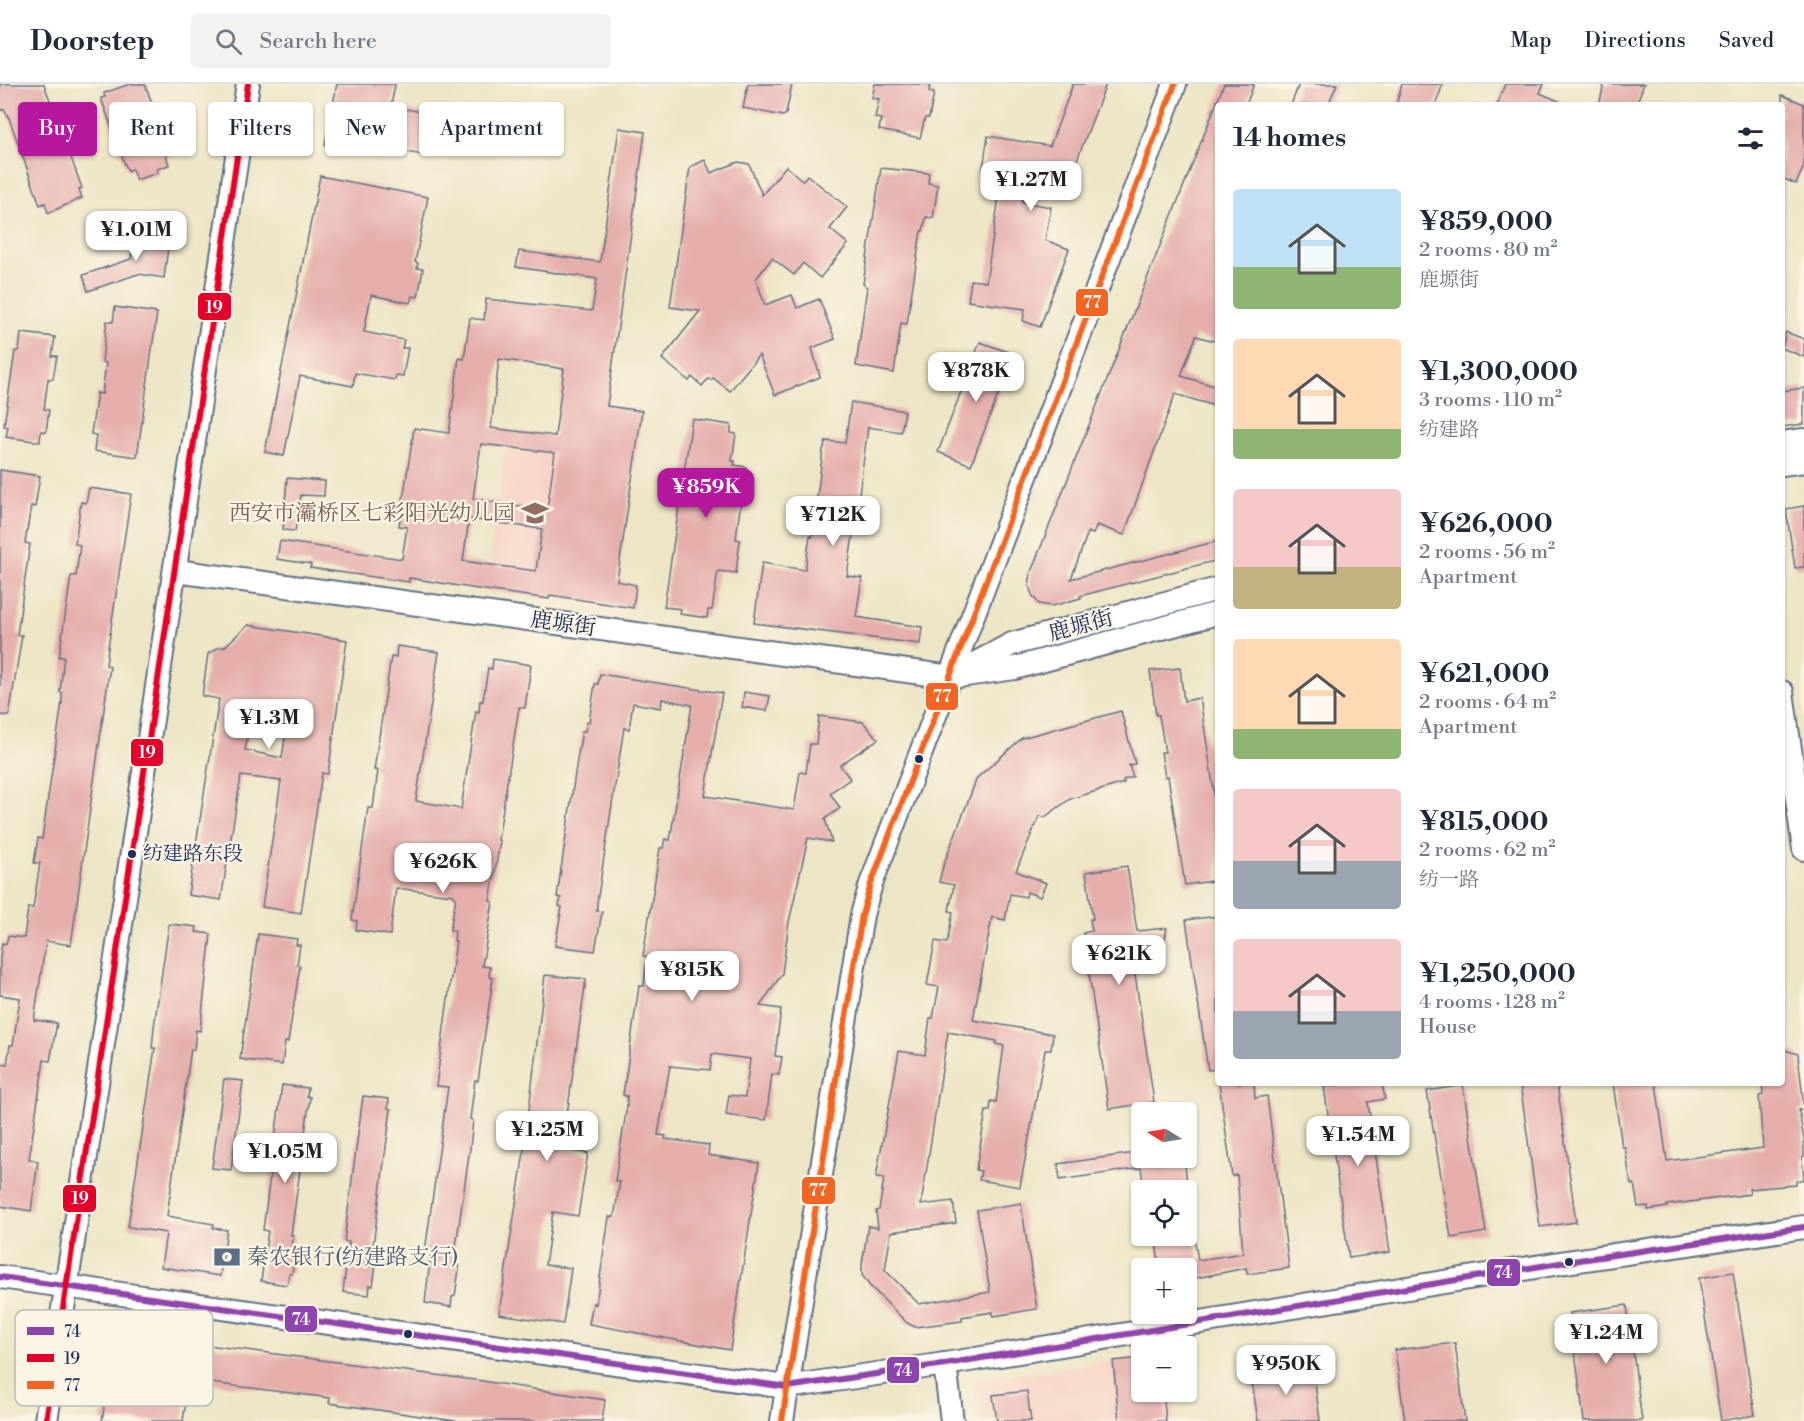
<!DOCTYPE html>
<meta charset="utf-8">
<style>
body{margin:0;font-family:"Libre Bodoni","Noto Serif SC",serif;background:#f2f2f3;color:#1f2937;height:100vh;display:flex;flex-direction:column;font-size:22px;white-space:nowrap}
*{box-sizing:border-box;margin:0}
p{font-size:20px;color:#747a83}
.icon{flex:none;width:33px;height:33px;fill:none;stroke:currentColor;stroke-width:2;stroke-linecap:round;stroke-linejoin:round}
.map{position:relative;flex:1;overflow:hidden}
.sheet{position:absolute;left:1215px;top:18px;width:570px;height:984px;display:flex;flex-direction:column;background:#fff;border-radius:6px;box-shadow:0 2px 4px #0004}
.sheet>*{flex:none}
.guide{position:absolute;left:18px;top:18px;width:570px;height:54px;display:flex;gap:12px}
.needle{width:39px;rotate:281deg}
.fabs{position:absolute;left:1131px;top:1018px;display:grid;gap:12px}
.fabs a{display:grid;place-items:center;width:66px;height:66px;border-radius:6px;background:#fff;box-shadow:0 2px 4px #0004;font-size:30px}
.price{position:absolute;translate:-50% -51px;padding:0 14px;border-radius:12px;background:#fff;color:#222;font-size:20px;line-height:39px;filter:drop-shadow(0 2px 3px #0008)}
.price::after{content:'';position:absolute;left:50%;top:36px;width:18px;height:14px;margin-left:-9px;background:inherit;clip-path:polygon(0 0,100% 0,50% 100%)}
.price.selected{background:#b5179e;color:#fff}
ul{padding:0;list-style:none}
li{display:flex;align-items:center;gap:18px;height:150px;padding:0 18px}
li span{display:grid;place-items:center;flex:none;width:168px;height:120px;border-radius:6px;color:#555}
li>.icon{margin-inline-start:auto}
span .icon{width:72px;height:72px;fill:#fffc;stroke-width:1}
li b{font-size:26px}
h2{display:flex;justify-content:space-between;align-items:center;height:72px;padding:0 18px;font-size:26px}
.pill{padding:0 21px;border-radius:6px;background:#fff;box-shadow:0 2px 4px #0004;font-size:21px;line-height:54px}
.pill.selected{background:#b5179e;color:#fff}
header{display:flex;align-items:center;gap:36px;box-sizing:border-box;height:84px;padding:0 30px;background:#fff;border-bottom:2px solid #e0e1e3}
header strong{font-size:28px}
nav{display:flex;gap:33px;margin-inline-start:auto;font-size:21px}
.search{width:420px;height:54px;background:#f2f2f3;display:flex;align-items:center;gap:15px;box-sizing:border-box;padding:0 21px;border-radius:6px;color:#747a83;font-size:22px}
.map>svg:first-child{display:block}
.built{fill:#f6d2c4}
.building{fill:#e5aeab;fill-rule:evenodd}
.lines{fill:none;stroke-linecap:round;stroke-linejoin:round}
.tertiary-casing{stroke:#646f82;stroke-width:26}
.tertiary{stroke:#fff;stroke-width:22}
.bus-1-casing{stroke:#fcf5e5;stroke-width:10}
.bus-2-casing{stroke:#fcf5e5;stroke-width:10}
.bus-3-casing{stroke:#fcf5e5;stroke-width:10}
.bus-1{stroke:#8e44ad;stroke-width:6}
.bus-2{stroke:#e4002b;stroke-width:6}
.bus-3{stroke:#f26522;stroke-width:6}
.bus-dot{fill:#1b2f5e;stroke:#fcf5e5;stroke-width:2}
.labels{text-anchor:middle;dominant-baseline:central;stroke-width:4.5;stroke-linejoin:round;paint-order:stroke}
.bus-label{font-size:20px;fill:#1b2f5e;stroke:#fcf5e5;text-anchor:start}
.education-label{font-size:22px;fill:#785e54;stroke:#fcf5e5;text-anchor:end}
.street-label{font-size:22px;fill:#1b2f5e;stroke:#fcf5e5}
.service-label{font-size:22px;fill:#4e5e75;stroke:#fcf5e5;text-anchor:start}
.key{fill:#fcf5e5;stroke:#b8babc;stroke-width:1.5}
.key-label{font-size:16px;fill:#1b2f5e}
.line-badge{stroke:#fcf5e5;stroke-width:2}
.badge-label{font-size:16px;text-anchor:middle;font-weight:bold;fill:#fff}
</style>
<header>
<strong>Doorstep</strong>
<div class="search"><svg class="icon" aria-label="search" viewBox="0 0 24 24"><circle cx="10" cy="10" r="6"/><path d="M15 15l6 6"/></svg>Search here</div>
<nav><a>Map</a><a>Directions</a><a>Saved</a></nav>
</header>
<div class="map">
<svg width="1804" height="1337" viewBox="0 0 1804 1337">
<rect width="100%" height="100%" fill="#fcf5e5"/>
<filter id="ink" filterUnits="userSpaceOnUse"><feTurbulence type="fractalNoise" baseFrequency=".0167" numOctaves="2"/><feDisplacementMap in="SourceGraphic" scale="12" xChannelSelector="R" yChannelSelector="G"/><feConvolveMatrix kernelMatrix="1 2 1 2 8 2 1 2 1" color-interpolation-filters="sRGB"/></filter>
<filter id="wash" filterUnits="userSpaceOnUse"><feTurbulence type="fractalNoise" baseFrequency=".008" numOctaves="4" result="noise"/><feDisplacementMap in="SourceGraphic" scale="24" xChannelSelector="R" yChannelSelector="G"/><feGaussianBlur stdDeviation="1.35" result="paint"/><feColorMatrix in="noise" values="0 0 0 0 0 0 0 0 0 0 0 0 0 0 0 0 0 1.4 0 .05"/><feComposite in="paint" operator="in"/></filter>
<g filter="url(#wash)">
<rect width="100%" height="100%" fill="#ede5c5"/>
<g class="built">
<polygon points="508,348 584,362 561,506 487,496"/>
<polygon points="1141,1272 1142,1308 1173,1308 1175,1337 980,1337 973,1296"/>
</g>
<g id="blocks">
<g class="building">
<polygon points="0,0 44,0 82,104 79,105 82,114 48,129 45,119 40,121 9,34 4,25 0,27"/>
<polygon points="130,0 145,0 170,70 166,71 169,81 157,85 158,89 136,96 132,85 128,87 124,78 101,14 105,13 104,9"/>
<polygon points="337,0 395,0 391,22 431,30 430,37 435,38 430,65 424,64 423,71 383,64 381,72 325,61"/>
<polygon points="748,0 792,0 786,30 783,32 743,24"/>
<polygon points="875,0 930,0 929,8 934,9 929,34 925,34 920,54 879,46 881,35 875,34 879,15 872,14"/>
<polygon points="1073,0 1106,0 1069,97 1028,81 1022,118 1051,123 1045,156 1069,165 1040,243 1023,237 1025,225 968,217 971,196 986,198 1002,93 982,90 988,52 1050,62"/>
<polygon points="1224,0 1254,0 1246,21 1218,21 1218,258 1196,252 1181,292 1218,303 1218,323 1175,310 1124,451 1097,441 1093,450 1088,448 1071,495 1218,457 1218,476 1080,512 1081,514 1052,522 1039,520 1032,511 1029,502 1031,488"/>
<polygon points="1299,0 1337,0 1328,21 1291,21"/>
<polygon points="1402,0 1443,0 1435,21 1396,21"/>
<polygon points="1505,0 1544,0 1540,9 1568,21 1497,21"/>
<polygon points="1604,0 1644,0 1636,21 1599,21"/>
<polygon points="1782,11 1804,20 1804,82 1796,100 1782,94"/>
<path d="M619,44L645,48L607,322L642,327L617,497L636,501L633,524L550,511L549,515L478,505L409,494V498L310,484L311,480L277,475L280,457L402,475L407,443L399,442L414,344L449,349L459,274L464,275L470,234L484,236L486,215L592,227L597,195L516,183L519,167L600,178ZM499,275L564,285L555,352L491,344ZM481,360L555,369L547,426L473,415ZM469,435L542,445L536,487L463,477Z"/>
<polygon points="705,76 711,89 738,78 749,80 762,111 786,82 803,97 807,91 847,123 830,145 848,160 820,194 803,179 794,191 772,174 756,195 765,221 792,211 797,224 819,215 835,255 812,264 820,293 775,311 759,271 730,307 713,294 711,296 709,294 702,302 692,293 689,297 662,275 700,227 670,223 690,83"/>
<polygon points="881,84 929,89 928,99 938,101 933,134 926,133 923,147 921,147 907,240 901,239 894,289 856,282 867,203 863,200"/>
<polygon points="320,92 428,113 415,178 418,179 417,184 423,185 418,213 412,212 410,219 371,211 364,248 404,256 402,264 408,264 403,292 396,291 395,296 355,289 353,302 300,292 284,372 265,368"/>
<polygon points="153,146 170,148 164,194 138,190 88,207 83,191 131,175 133,158 144,160 145,151"/>
<polygon points="115,223 157,229 137,373 94,367 96,351 91,350 97,309 102,310 106,279 102,278 107,237 113,238"/>
<polygon points="1786,248 1804,255 1804,273 1782,264"/>
<polygon points="21,249 55,253 52,272 57,272 53,295 48,295 44,325 49,326 46,348 41,347 40,358 6,353 8,343 4,342 15,267 19,267"/>
<polygon points="980,258 1014,270 971,381 938,368"/>
<polygon points="1804,304 1804,340 1782,343 1782,307"/>
<polygon points="851,318 905,327 901,348 868,343 858,417 873,419 870,440 855,438 847,492 862,494 856,533 922,543 920,560 754,539 762,479 805,486 810,452 812,453 823,366 826,357 845,359"/>
<polygon points="692,335 731,341 731,349 736,350 732,377 735,377 734,381 746,383 745,394 749,394 746,416 741,416 736,455 740,456 736,489 718,487 712,526 708,526 707,534 680,530 681,525 664,523"/>
<polygon points="0,386 40,392 35,423 31,422 25,459 30,460 17,551 22,551 9,632 0,631"/>
<polygon points="287,394 325,397 324,412 301,411 295,447 283,446"/>
<polygon points="89,404 131,410 108,564 106,581 110,582 71,861 46,857 34,936 57,939 50,977 44,976 29,1075 38,1077 31,1127 0,1122 0,980 7,981 10,961 13,961 20,914 0,911 0,874 2,859 6,860 8,852 24,854 28,824 33,824 40,779 34,779 38,754 42,755 62,618 62,609 60,608 64,573 59,573 71,492 76,492 80,461 75,460 81,418 86,419"/>
<polygon points="1804,422 1804,483 1795,484 1786,425"/>
<path d="M248,541L347,556L328,690L322,689L301,829L262,823L281,697L241,692L221,816L188,811L219,615L202,612L208,570L219,563H224ZM251,634L287,640L282,674L245,666Z"/>
<polygon points="397,562 439,568 416,717 461,725 476,627 479,628 480,617 483,617 488,584 492,585 493,575 531,581 525,624 519,623 498,756 500,757 490,817 493,818 482,882 490,883 489,893 493,894 478,997 475,996 470,1035 473,1036 470,1064 455,1169 459,1185 455,1212 452,1213 451,1223 425,1219 431,1168 425,1168 448,1003 436,1002 456,857 454,857 455,847 450,846 456,814 453,811 396,804 390,851 356,846 357,837 352,836 368,724 373,724 378,686 374,686 391,573 396,573"/>
<polygon points="1180,584 1184,617 1200,614 1218,734 1218,796 1185,801 1168,692 1165,693 1161,668 1165,668 1159,631 1156,631 1150,587"/>
<polygon points="600,590 722,609 705,712 794,726 800,688 806,689 810,660 816,660 819,632 863,638 878,655 840,681 850,695 830,709 840,724 825,735 832,758 808,754 789,838 782,890 760,922 781,925 775,972 782,973 779,991 772,990 766,1036 726,1031 729,1011 745,1013 750,975 712,970 710,986 670,982 658,1051 666,1052 665,1055 709,1061 708,1071 759,1079 730,1266 589,1240 593,1219 596,1220 609,1133 614,1133 620,1098 615,1097 627,1022 627,1012 623,1011 639,902 644,902 647,873 643,872 660,764 663,764 665,755 670,756 692,621 662,615 661,624 633,619 629,645 624,644 611,727 597,819 597,827 602,828 595,867 555,862 562,823 559,822 561,814 557,813 577,676 582,647 585,647 587,638 589,638 595,600 598,600"/>
<polygon points="744,608 770,612 767,627 742,623"/>
<polygon points="1121,627 1135,680 1129,681 1133,693 1123,696 1124,699 1070,715 1045,733 1039,732 1016,787 1046,799 1040,813 1027,808 1026,813 1010,810 1005,836 992,833 973,936 1053,950 1051,966 1045,966 1020,1103 979,1096 981,1087 976,1086 986,1027 990,1027 991,1017 996,1018 1004,962 996,960 997,957 948,948 921,1121 953,1117 956,1139 891,1148 885,1186 919,1220 990,1208 977,1126 1021,1119 1037,1225 993,1232 993,1228 962,1233 962,1237 915,1243 907,1239 869,1201 862,1191 862,1180 868,1142 878,1144 876,1127 879,1126 884,1094 876,1093 899,967 925,971 930,934 933,934 939,903 927,901 935,857 947,859 953,828 949,827 954,801 939,798 943,782 977,694 1022,654"/>
<polygon points="1127,782 1137,847 1167,844 1163,865 1132,870 1154,1018 1109,1025 1083,849 1092,847 1090,835 1093,835 1086,788"/>
<polygon points="1218,832 1218,985 1208,986 1186,836"/>
<polygon points="169,840 197,843 196,848 211,850 200,947 196,946 194,965 191,965 167,1132 214,1140 213,1144 227,1146 220,1192 161,1183 166,1149 128,1143 155,964 152,964 154,943"/>
<polygon points="258,850 297,855 296,861 300,861 297,881 300,882 288,958 285,958 282,981 240,975"/>
<polygon points="545,891 586,895 562,1066 588,1069 578,1132 553,1128 545,1181 571,1184 563,1240 499,1230 524,1068"/>
<polygon points="1782,965 1798,970 1804,1025 1799,1026 1804,1056 1804,1072 1802,1073 1804,1095 1796,1097 1796,1101 1749,1105 1750,1110 1667,1121 1667,1123 1648,1126 1648,1122 1638,1123 1634,1100 1631,1101 1625,1063 1622,1063 1613,999 1656,999 1667,1077 1763,1064 1759,1012 1763,1011 1762,999 1782,999"/>
<polygon points="224,995 243,997 231,1086 212,1084"/>
<polygon points="1219,999 1254,999 1255,1014 1267,1012 1289,1184 1247,1190 1246,1184 1186,1196 1186,1185 1160,1185 1155,1152 1194,1152 1198,1176 1243,1169 1237,1091 1232,1092"/>
<polygon points="1352,999 1382,999 1385,1015 1368,1018 1390,1168 1349,1174 1324,1003"/>
<polygon points="1520,999 1557,999 1576,1138 1540,1143"/>
<polygon points="282,1001 308,1004 307,1012 310,1013 291,1151 294,1151 292,1161 296,1162 292,1190 289,1190 287,1201 261,1197 268,1147 263,1146"/>
<polygon points="1463,1001 1486,1148 1451,1154 1427,1007"/>
<polygon points="363,1012 389,1015 388,1024 391,1025 373,1162 375,1162 374,1172 377,1173 373,1202 370,1201 369,1211 343,1208 349,1158 344,1157"/>
<polygon points="1142,1068 1142,1074 1184,1074 1188,1107 1148,1107 1147,1104 1144,1104 1141,1084 1060,1096 1058,1080"/>
<polygon points="1733,1188 1755,1331 1721,1337 1699,1194"/>
<polygon points="1627,1221 1642,1337 1584,1337 1570,1229"/>
<polygon points="118,1252 169,1256 482,1297 605,1316 602,1337 456,1337 329,1319 330,1314 204,1298 203,1305 188,1303 183,1337 102,1337 113,1262 117,1262"/>
<polygon points="1455,1259 1465,1337 1405,1337 1395,1266"/>
<polygon points="1142,1274 1142,1308 1163,1308 1166,1337 1119,1337 1113,1277"/>
<polygon points="1313,1283 1320,1337 1258,1337 1251,1291"/>
<polygon points="1027,1307 1031,1337 997,1337 993,1311"/>
</g>
</g>
</g>
<g filter="url(#ink)">
<use href="#blocks" fill-opacity="0" stroke="#646f82" stroke-width="1.5"/>
<g class="lines">
<defs>
<g id="tertiary">
<polyline points="1782,359 1804,356"/>
<polyline points="1782,380 1804,377"/>
<polyline points="176,487 951,593 1015,584 1218,529"/>
<polyline points="965,585 1012,560 1218,505"/>
<polyline points="1782,608 1804,765"/>
<polyline points="0,1193 787,1303 945,1280 1566,1178 1804,1143"/>
<polyline points="945,1280 952,1337"/>
<polyline points="46,1337 248,0"/>
<polyline points="782,1337 862,831 871,800 1175,0"/>
</g>
</defs>
<use href="#tertiary" class="tertiary-casing"/>
<use href="#tertiary" class="tertiary"/>
<defs>
<polyline id="bus-1" points="0,1193 787,1303 945,1280 1566,1178 1804,1143"/>
<polyline id="bus-2" points="46,1337 248,0"/>
<polyline id="bus-3" points="782,1337 862,831 871,800 1175,0"/>
</defs>
<use href="#bus-1" class="bus-1-casing"/>
<use href="#bus-2" class="bus-2-casing"/>
<use href="#bus-3" class="bus-3-casing"/>
<use href="#bus-1" class="bus-1"/>
<use href="#bus-2" class="bus-2"/>
<use href="#bus-3" class="bus-3"/>
</g>
</g>
<defs>
<symbol id="school-bare" viewBox="-9 -9 18 18"><path d="M0-5L7-2L0 1L-7-2ZM-4 1L0 2.5L4 1V4Q0 6-4 4Z" fill="#8d6e63" stroke="#fcf5e5" stroke-width="2.5" paint-order="stroke"/></symbol>
<symbol id="bank-bare" viewBox="-9 -9 18 18"><path d="M-6-4H6V4H-6ZM0-2.3a2.3 2.3 0 1 0 0 4.6a2.3 2.3 0 1 0 0-4.6Z" fill="#5c6f8a" stroke="#fcf5e5" stroke-width="2.5" paint-order="stroke"/></symbol>
</defs>
<g fill-rule="evenodd">
<use href="#school-bare" x="516" y="410" width="38" height="38"/>
<use href="#bank-bare" x="208" y="1154" width="38" height="38"/>
</g>
<g class="bus-dot">
<circle cx="919" cy="675" r="5"/>
<circle cx="132" cy="770" r="5"/>
<circle cx="1569" cy="1178" r="5"/>
<circle cx="408" cy="1250" r="5"/>
</g>
<g class="labels">
<g class="bus-label">
<text x="143" y="770">纺建路东段</text>
</g>
<g class="education-label">
<text x="515" y="429">西安市灞桥区七彩阳光幼儿园</text>
</g>
<g class="street-label">
<text transform="translate(563 540) rotate(8)">鹿塬街</text>
<text transform="translate(1081 542) rotate(-15)">鹿塬街</text>
</g>
<g class="service-label">
<text x="247" y="1173">秦农银行(纺建路支行)</text>
</g>
</g>
<rect x="15" y="1226" width="198" height="96" rx="9" class="key"/>
<rect x="27" y="1243" width="27" height="8" fill="#8e44ad"/>
<rect x="27" y="1270" width="27" height="8" fill="#e4002b"/>
<rect x="27" y="1297" width="27" height="8" fill="#f26522"/>
<g class="key-label">
<text x="64" y="1253">74</text>
<text x="64" y="1280">19</text>
<text x="64" y="1307">77</text>
</g>
<g class="line-badge">
<rect x="1075" y="204" width="34" height="29" rx="6" fill="#f26522"/>
<rect x="197" y="208" width="35" height="29" rx="6" fill="#e4002b"/>
<rect x="925" y="598" width="34" height="29" rx="6" fill="#f26522"/>
<rect x="130" y="654" width="34" height="29" rx="6" fill="#e4002b"/>
<rect x="801" y="1092" width="35" height="29" rx="6" fill="#f26522"/>
<rect x="62" y="1100" width="35" height="29" rx="6" fill="#e4002b"/>
<rect x="1486" y="1174" width="35" height="29" rx="6" fill="#8e44ad"/>
<rect x="284" y="1221" width="34" height="28" rx="6" fill="#8e44ad"/>
<rect x="886" y="1272" width="34" height="28" rx="6" fill="#8e44ad"/>
</g>
<g class="badge-label">
<text x="1092" y="224">77</text>
<text x="214" y="229">19</text>
<text x="942" y="618">77</text>
<text x="147" y="674">19</text>
<text x="818" y="1112">77</text>
<text x="80" y="1120">19</text>
<text x="1503" y="1194">74</text>
<text x="301" y="1241">74</text>
<text x="903" y="1292">74</text>
</g>
</svg>
<div class="fabs">
<a><svg class="needle" viewBox="-14 -14 28 28"><path d="M0-13l5 13h-10z" fill="#e53935"/><path d="M0 13l5-13h-10z" fill="#747a83"/></svg></a>
<a><svg class="icon" aria-label="locate" viewBox="0 0 24 24"><circle cx="12" cy="12" r="6"/><path d="M12 2v4M12 18v4M2 12h4M18 12h4"/></svg></a>
<a>+</a>
<a>−</a>
</div>
<b class="price" style="left:1031px;top:128px">¥1.27M</b>
<b class="price" style="left:136px;top:178px">¥1.01M</b>
<b class="price" style="left:976px;top:319px">¥878K</b>
<b class="price selected" style="left:706px;top:435px">¥859K</b>
<b class="price" style="left:833px;top:463px">¥712K</b>
<b class="price" style="left:269px;top:666px">¥1.3M</b>
<b class="price" style="left:443px;top:810px">¥626K</b>
<b class="price" style="left:1119px;top:902px">¥621K</b>
<b class="price" style="left:692px;top:918px">¥815K</b>
<b class="price" style="left:547px;top:1078px">¥1.25M</b>
<b class="price" style="left:1358px;top:1083px">¥1.54M</b>
<b class="price" style="left:285px;top:1100px">¥1.05M</b>
<b class="price" style="left:1606px;top:1281px">¥1.24M</b>
<b class="price" style="left:1286px;top:1312px">¥950K</b>
<div class="guide">
<a class="pill selected">Buy</a>
<a class="pill">Rent</a>
<a class="pill">Filters</a>
<a class="pill">New</a>
<a class="pill">Apartment</a>
</div>
<section class="sheet">
<h2>14 homes<svg class="icon" aria-label="filters" viewBox="0 0 24 24"><path d="M4 7h16M4 17h16"/><circle cx="9" cy="7" r="2"/><circle cx="15" cy="17" r="2"/></svg></h2>
<ul>
<li><span style="background:linear-gradient(#bfe0f5 65%,#8fb573 0)"><svg class="icon" aria-label="home" viewBox="0 0 24 24"><path d="M3 11l9-7 9 7M6 9v11h12V9"/></svg></span><div><b>¥859,000</b><p>2 rooms · 80 m²</p><p>鹿塬街</p></div></li>
<li><span style="background:linear-gradient(#ffd9b3 75%,#8fb573 0)"><svg class="icon" aria-label="home" viewBox="0 0 24 24"><path d="M3 11l9-7 9 7M6 9v11h12V9"/></svg></span><div><b>¥1,300,000</b><p>3 rooms · 110 m²</p><p>纺建路</p></div></li>
<li><span style="background:linear-gradient(#f6c9c9 65%,#c2b280 0)"><svg class="icon" aria-label="home" viewBox="0 0 24 24"><path d="M3 11l9-7 9 7M6 9v11h12V9"/></svg></span><div><b>¥626,000</b><p>2 rooms · 56 m²</p><p>Apartment</p></div></li>
<li><span style="background:linear-gradient(#ffd9b3 75%,#8fb573 0)"><svg class="icon" aria-label="home" viewBox="0 0 24 24"><path d="M3 11l9-7 9 7M6 9v11h12V9"/></svg></span><div><b>¥621,000</b><p>2 rooms · 64 m²</p><p>Apartment</p></div></li>
<li><span style="background:linear-gradient(#f6c9c9 60%,#9aa5b1 0)"><svg class="icon" aria-label="home" viewBox="0 0 24 24"><path d="M3 11l9-7 9 7M6 9v11h12V9"/></svg></span><div><b>¥815,000</b><p>2 rooms · 62 m²</p><p>纺一路</p></div></li>
<li><span style="background:linear-gradient(#f6c9c9 60%,#9aa5b1 0)"><svg class="icon" aria-label="home" viewBox="0 0 24 24"><path d="M3 11l9-7 9 7M6 9v11h12V9"/></svg></span><div><b>¥1,250,000</b><p>4 rooms · 128 m²</p><p>House</p></div></li>
</ul>
</section>
</div>
